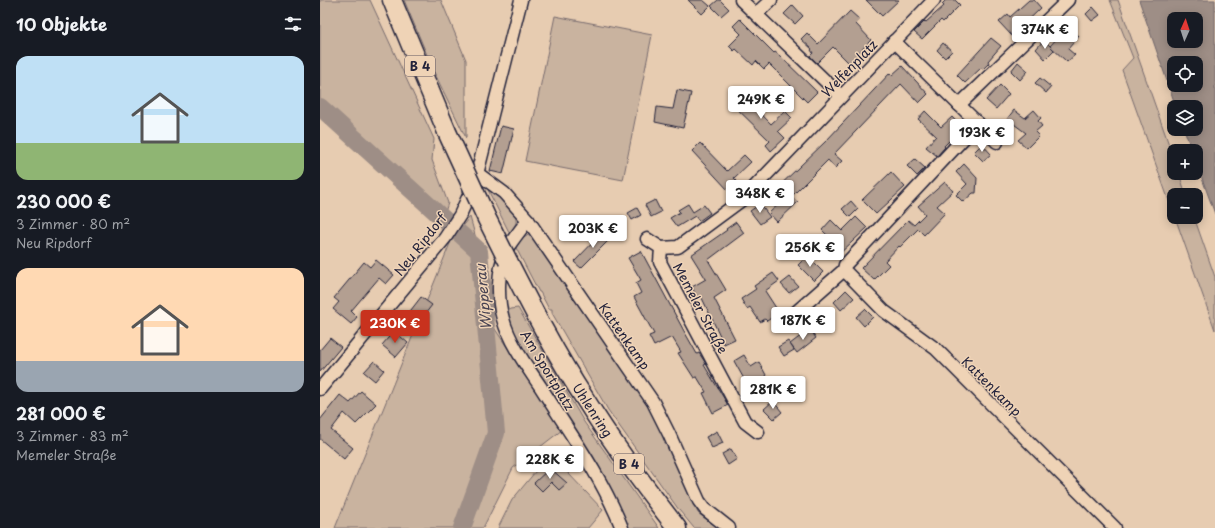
<!DOCTYPE html>
<html lang="de">
<meta charset="utf-8">
<style>
body{margin:0;font-family:"Playpen Sans",sans-serif;background:#20242c;color:#f1f3f6;height:100vh;display:flex;flex-direction:column;font-size:15px;white-space:nowrap}
*{box-sizing:border-box;margin:0}
p{font-size:13px;color:#9ea1a6}
.icon{flex:none;width:22px;height:22px;fill:none;stroke:currentColor;stroke-width:2;stroke-linecap:round;stroke-linejoin:round}
.map{position:relative;flex:1;overflow:hidden}
.details{display:flex;flex-direction:column;background:#171b24;width:320px}
.details>*{flex:none}
.needle{width:26px;rotate:3deg}
.fabs{position:absolute;left:847px;top:12px;display:grid;gap:8px}
.fabs a{display:grid;place-items:center;width:36px;height:36px;border-radius:8px;background:#171b24;box-shadow:0 2px 10px #0003;font-size:20px}
.price{position:absolute;translate:-50% -34px;padding:0 9px;border-radius:4px;background:#fff;color:#222;font-size:13px;line-height:26px;filter:drop-shadow(0 1px 2px #0008)}
.price::after{content:'';position:absolute;left:50%;top:24px;width:12px;height:9px;margin-left:-6px;background:inherit;clip-path:polygon(0 0,100% 0,50% 100%)}
.price.on{background:#c8321e;color:#fff}
ul{padding:0;list-style:none}
li{display:grid;align-content:center;gap:8px;height:212px;padding:0 16px}
li span{display:grid;place-items:center;height:124px;border-radius:12px;color:#555}
li>.icon{margin-inline-start:auto}
span .icon{width:72px;height:72px;fill:#fffc;stroke-width:1}
li b{font-size:17px}
h2{display:flex;justify-content:space-between;align-items:center;height:48px;padding:0 16px;font-size:17px}
main{display:flex;flex:1;min-height:0}
.map>svg:first-child{display:block}
.green{fill:#c9b39f;stroke:#766a6d}
.water{fill:#9e8e86;stroke:#6c6368;fill-rule:evenodd}
.lines{fill:none;stroke-linecap:round;stroke-linejoin:round}
.river{stroke:#9e8e86;stroke-width:18}
.building{fill:#b39f91;stroke:#22223b}
.minor-casing{stroke:#22223b;stroke-width:15}
.highway-casing{stroke:#22223b;stroke-width:21}
.minor{stroke:#efd3b6;stroke-width:12}
.highway{stroke:#efd3b6;stroke-width:18}
.highway-bridge-casing{stroke:#22223b;stroke-width:21;stroke-linecap:butt}
.highway-bridge{stroke:#efd3b6;stroke-width:18}
.labels{text-anchor:middle;dominant-baseline:central;stroke-width:3;stroke-linejoin:round;paint-order:stroke}
.shield{fill:#efd3b6;stroke:#605760;stroke-width:1}
.shield-label{font-size:12px;font-weight:bold;fill:#22223b}
.street-label{font-size:13px;fill:#22223b;stroke:#efd3b6}
.water-label{font-size:14px;font-style:italic;fill:#474252;stroke:#efd3b6}
</style>
<main>
<section class="details">
<h2>10 Objekte<svg class="icon" aria-label="filters" viewBox="0 0 24 24"><path d="M4 7h16M4 17h16"/><circle cx="9" cy="7" r="2"/><circle cx="15" cy="17" r="2"/></svg></h2>
<ul>
<li><span style="background:linear-gradient(#bfe0f5 70%,#8fb573 0)"><svg class="icon" aria-label="home" viewBox="0 0 24 24"><path d="M3 11l9-7 9 7M6 9v11h12V9"/></svg></span><div><b>230 000 €</b><p>3 Zimmer · 80 m²</p><p>Neu Ripdorf</p></div></li>
<li><span style="background:linear-gradient(#ffd9b3 75%,#9aa5b1 0)"><svg class="icon" aria-label="home" viewBox="0 0 24 24"><path d="M3 11l9-7 9 7M6 9v11h12V9"/></svg></span><div><b>281 000 €</b><p>3 Zimmer · 83 m²</p><p>Memeler Straße</p></div></li>
</ul>
</section>
<div class="map">
<svg width="895" height="528" viewBox="0 0 895 528">
<rect width="100%" height="100%" fill="#e7ccb1"/>
<filter id="ink" filterUnits="userSpaceOnUse"><feTurbulence type="fractalNoise" baseFrequency=".025" numOctaves="2"/><feDisplacementMap in="SourceGraphic" scale="8" xChannelSelector="R" yChannelSelector="G"/><feConvolveMatrix kernelMatrix="1 2 1 2 8 2 1 2 1" color-interpolation-filters="sRGB"/></filter>
<g filter="url(#ink)">
<g class="green">
<polygon points="0,0 50,0 114,139 112,160 128,203 124,215 0,104"/>
<polygon points="84,0 121,0 146,60 146,138 115,74"/>
<polygon points="790,0 798,0 854,159 854,173 859,173 866,195 854,195 854,215 802,70 813,58"/>
<polygon points="235,16 332,35 303,180 205,161"/>
<polygon points="165,184 196,212 196,223 190,234"/>
<polygon points="150,217 160,253 175,329 242,430 193,468 163,528 15,528 133,236"/>
<polygon points="855,217 874,217 895,277 895,330"/>
<polygon points="210,233 331,408 378,513 398,528 374,528 359,510 288,410 232,313 232,309 229,309 220,292 219,292 196,248 202,238"/>
<polygon points="198,308 264,422 339,528 305,528 233,411 189,323 187,313 190,309"/>
<polygon points="230,454 283,510 268,528 178,528 192,500"/>
</g>
<path class="water" d="M819,0H895V214L876,162V151H872L864,129H876V107H856ZM854,19H876V41H854ZM854,63H876V85H854Z"/>
<g class="lines">
<polyline class="river" points="0,107 159,251 176,433 142,528"/>
</g>
<g class="building">
<polygon points="368,0 383,0 390,6 382,14"/>
<polygon points="398,0 400,0 409,9 401,16 391,6"/>
<polygon points="546,0 579,0 562,16"/>
<polygon points="626,0 635,0 640,5 623,22 621,20 602,39 594,32 605,21 606,22 624,6 622,4"/>
<polygon points="709,0 714,0 721,8 692,36 679,22 688,14 690,17"/>
<polygon points="473,5 483,16 475,24 464,14"/>
<polygon points="773,7 780,15 772,21 766,14"/>
<polygon points="530,11 540,20 536,24 551,40 529,63 513,47 497,63 490,56 493,53 491,50 492,49 481,39 487,33 498,44"/>
<polygon points="420,19 454,53 455,52 459,55 497,92 487,102 449,64 444,69 436,61 433,65 416,49 414,51 409,46 421,34 413,26"/>
<polygon points="748,26 759,36 748,49 755,55 747,62 730,46"/>
<polygon points="671,38 681,46 668,61 669,63 663,69 661,68 645,83 637,75"/>
<polygon points="724,40 734,50 725,59 716,49"/>
<polygon points="623,43 632,51 625,58 617,50"/>
<polygon points="698,62 708,71 700,80 691,71"/>
<polygon points="582,66 608,94 599,103 581,84 514,154 522,161 515,168 508,160 472,196 478,202 457,222 449,213 461,202 453,192 506,141 570,73 572,75"/>
<polygon points="720,78 731,87 726,93 715,83"/>
<polygon points="680,85 689,94 676,109 666,100"/>
<polygon points="357,90 371,93 363,128 335,122 337,107 353,109"/>
<polygon points="418,90 451,124 465,111 472,118 458,131 465,138 451,151 446,145 450,141 408,100"/>
<polygon points="694,110 705,118 714,110 721,118 718,121 722,126 715,132 719,136 707,148 698,140 706,133 687,119"/>
<polygon points="605,111 621,127 632,117 642,128 624,146 625,147 617,156 606,147 616,136 598,119"/>
<polygon points="181,126 194,129 183,174 170,171"/>
<polygon points="380,143 407,171 424,155 431,162 414,178 417,181 408,190 372,151"/>
<polygon points="662,144 671,154 663,161 654,152"/>
<polygon points="595,159 605,168 597,176 587,166"/>
<polygon points="644,164 657,178 656,193 653,193 643,202 636,195 647,184 636,172"/>
<polygon points="571,172 585,187 556,214 542,200"/>
<polygon points="625,182 633,191 617,206 625,213 604,235 598,229 580,247 579,246 565,261 569,265 554,280 541,268 588,220 594,225 605,214 598,206"/>
<polygon points="335,200 341,212 331,217 325,205"/>
<polygon points="531,201 538,209 530,217 522,209"/>
<polygon points="368,204 373,212 384,205 390,213 379,221 375,216 357,227 350,218 360,212 358,210"/>
<polygon points="440,204 450,217 440,224 430,211"/>
<polygon points="317,208 321,215 312,220 308,213"/>
<polygon points="536,217 547,228 517,256 504,242 509,237 502,230 511,220 522,231"/>
<polygon points="416,222 424,233 388,260 406,290 394,298 415,339 404,344 381,296 377,298 372,287 386,279 371,255 407,230 406,229"/>
<polygon points="285,230 292,237 261,268 254,262"/>
<polygon points="321,251 364,331 377,354 379,353 383,359 386,364 384,365 408,405 393,413 383,393 386,392 377,377 374,378 358,353 361,352 352,337 334,346 329,336 334,334 314,297 321,293 316,283 321,280 308,258"/>
<polygon points="487,256 503,272 494,281 478,265"/>
<polygon points="56,260 74,275 66,284 59,278 31,311 37,317 31,324 13,309 19,302 14,298 44,262 50,267"/>
<polygon points="453,273 459,281 445,291 458,311 455,312 457,314 447,321 445,319 440,322 430,307 427,309 421,299 436,289 434,286"/>
<polygon points="470,277 478,286 469,293 461,284"/>
<polygon points="526,290 534,298 521,310 514,302"/>
<polygon points="101,297 112,305 95,327 84,319"/>
<polygon points="545,309 553,317 544,326 536,317"/>
<polygon points="490,329 496,338 477,353 470,344"/>
<polygon points="74,331 88,343 76,357 62,345"/>
<polygon points="10,338 21,347 0,372 0,350"/>
<polygon points="468,341 474,350 464,356 458,347"/>
<polygon points="424,355 431,367 439,362 453,388 434,397 414,361"/>
<polygon points="54,361 64,370 55,381 44,372"/>
<polygon points="41,391 56,404 36,424 24,413 11,430 33,448 24,459 0,439 0,420 20,395 30,403"/>
<polygon points="453,401 462,412 454,419 444,409"/>
<polygon points="397,431 403,443 392,448 386,437"/>
<polygon points="411,449 417,459 408,465 402,454"/>
<polygon points="230,468 247,483 239,490 231,482 222,491 214,483"/>
</g>
<g class="lines">
<defs>
<g id="minor">
<polyline points="421,0 521,96"/>
<polyline points="436,14 451,0"/>
<polyline points="574,41 677,142"/>
<polyline points="639,105 748,0"/>
<polyline points="658,123 525,265 524,270 564,311 616,349 795,528"/>
<polyline points="157,173 184,193 208,220 333,402 349,434 379,501 385,509 409,528"/>
<path d="M208,220C201,229 194,238 188,247C177,267 177,298 183,319C190,344 206,365 220,386C249,432 282,477 302,528"/>
<polyline points="327,239 341,248 340,262 425,422 438,432"/>
<polyline points="341,248 358,247 423,199 614,0"/>
<polyline points="466,321 524,270"/>
<polyline points="0,389 125,238 140,215 155,182 201,0"/>
</g>
<g id="highway">
<polyline points="72,0 127,132"/>
<path d="M188,261C212,308 236,355 265,399C293,444 324,486 357,528"/>
</g>
</defs>
<use href="#minor" class="minor-casing"/>
<use href="#highway" class="highway-casing"/>
<use href="#minor" class="minor"/>
<use href="#highway" class="highway"/>
<defs>
<polyline id="highway-bridge" points="127,132 167,219 188,261"/>
</defs>
<use href="#highway-bridge" class="highway-bridge-casing"/>
<use href="#highway-bridge" class="highway-bridge"/>
</g>
</g>
<g class="labels">
<g class="shield">
<rect x="85" y="56" width="30" height="20" rx="3"/>
<rect x="294" y="454" width="30" height="20" rx="3"/>
</g>
<g class="shield-label">
<text x="100" y="66">B 4</text>
<text x="309" y="464">B 4</text>
</g>
<g class="street-label">
<text transform="translate(529 68) rotate(-46)">Welfenplatz</text>
<text transform="translate(100 244) rotate(-52)">Neu Ripdorf</text>
<text transform="translate(381 308) rotate(62)">Memeler Straße</text>
<text transform="translate(305 336) rotate(55)">Kattenkamp</text>
<text transform="translate(228 370) rotate(59)">Am Sportplatz</text>
<text transform="translate(672 386) rotate(45)">Kattenkamp</text>
<text transform="translate(273 410) rotate(57)">Uhlenring</text>
</g>
<g class="water-label">
<text transform="translate(163 297) rotate(-95)">Wipperau</text>
</g>
</g>
</svg>
<div class="fabs">
<a><svg class="needle" viewBox="-14 -14 28 28"><path d="M0-13l5 13h-10z" fill="#e53935"/><path d="M0 13l5-13h-10z" fill="#9ea1a6"/></svg></a>
<a><svg class="icon" aria-label="locate" viewBox="0 0 24 24"><circle cx="12" cy="12" r="6"/><path d="M12 2v4M12 18v4M2 12h4M18 12h4"/></svg></a>
<a><svg class="icon" aria-label="layers" viewBox="0 0 24 24"><path d="M12 4l9 5-9 5-9-5zM3 14l9 5 9-5"/></svg></a>
<a>+</a>
<a>−</a>
</div>
<b class="price" style="left:725px;top:50px">374K €</b>
<b class="price" style="left:441px;top:120px">249K €</b>
<b class="price" style="left:662px;top:153px">193K €</b>
<b class="price" style="left:440px;top:214px">348K €</b>
<b class="price" style="left:273px;top:249px">203K €</b>
<b class="price" style="left:490px;top:268px">256K €</b>
<b class="price" style="left:483px;top:341px">187K €</b>
<b class="price on" style="left:75px;top:344px">230K €</b>
<b class="price" style="left:453px;top:410px">281K €</b>
<b class="price" style="left:230px;top:480px">228K €</b>
</div>
</main>
